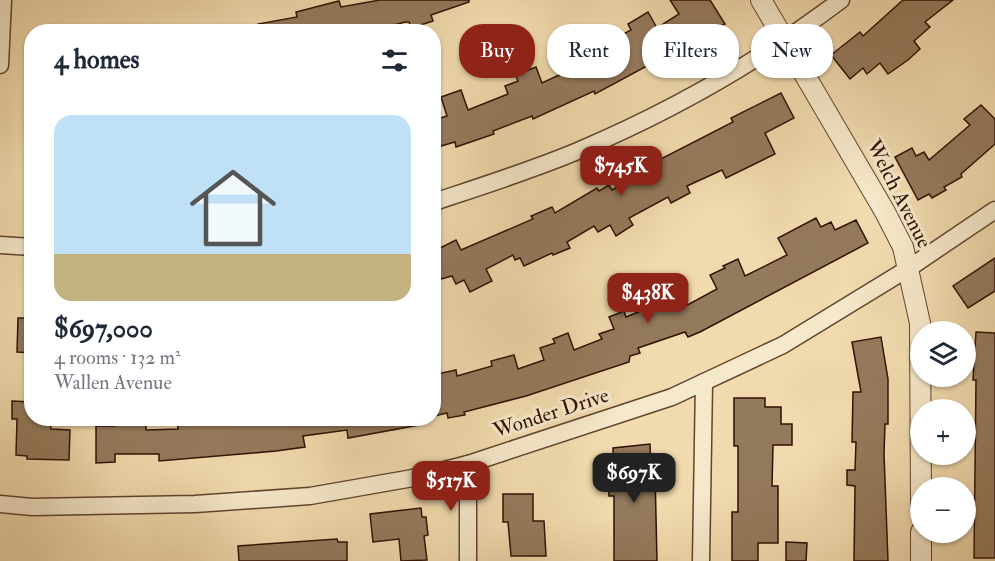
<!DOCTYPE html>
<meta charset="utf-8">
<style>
body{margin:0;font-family:"IM FELL Double Pica",serif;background:#f2f2f3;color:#1f2937;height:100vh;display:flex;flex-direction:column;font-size:22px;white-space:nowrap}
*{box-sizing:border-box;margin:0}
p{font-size:20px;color:#747a83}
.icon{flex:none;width:33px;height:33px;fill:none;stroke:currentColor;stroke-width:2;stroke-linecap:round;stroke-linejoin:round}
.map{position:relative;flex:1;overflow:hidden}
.drawer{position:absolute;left:24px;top:24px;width:417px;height:402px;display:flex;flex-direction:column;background:#fff;border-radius:24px;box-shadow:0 2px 4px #0004}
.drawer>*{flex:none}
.banner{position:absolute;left:459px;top:24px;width:446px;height:54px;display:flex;gap:12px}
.fabs{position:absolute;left:910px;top:321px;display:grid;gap:12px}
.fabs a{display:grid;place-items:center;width:66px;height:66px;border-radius:50%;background:#fff;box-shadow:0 2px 4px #0004;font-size:30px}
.price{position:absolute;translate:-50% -51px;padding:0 14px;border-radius:12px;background:#8f2418;color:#fff;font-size:20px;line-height:39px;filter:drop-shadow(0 2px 3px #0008)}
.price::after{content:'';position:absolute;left:50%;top:36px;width:18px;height:14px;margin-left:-9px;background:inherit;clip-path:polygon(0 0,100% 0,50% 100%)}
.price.selected{background:#222;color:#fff}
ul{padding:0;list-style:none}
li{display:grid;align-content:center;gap:12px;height:318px;padding:0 30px}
li span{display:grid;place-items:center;height:186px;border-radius:18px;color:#555}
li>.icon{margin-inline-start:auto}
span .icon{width:108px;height:108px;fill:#fffc;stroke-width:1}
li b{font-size:26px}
h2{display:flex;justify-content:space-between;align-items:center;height:72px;padding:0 30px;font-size:26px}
.chip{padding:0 21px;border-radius:24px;background:#fff;box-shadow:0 2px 4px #0004;font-size:21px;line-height:54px}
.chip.selected{background:#8f2418;color:#fff}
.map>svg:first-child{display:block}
.building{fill:#947a5c;stroke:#301103;stroke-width:1.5}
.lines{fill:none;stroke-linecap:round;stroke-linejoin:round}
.minor-casing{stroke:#60442e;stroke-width:19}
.tertiary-casing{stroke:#60442e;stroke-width:22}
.minor{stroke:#f6e8ca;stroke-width:16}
.tertiary{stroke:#f6e8ca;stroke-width:20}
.labels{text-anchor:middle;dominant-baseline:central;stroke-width:6;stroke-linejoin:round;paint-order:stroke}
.street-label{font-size:21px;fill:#301103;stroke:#f6e8ca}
</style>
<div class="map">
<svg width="995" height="561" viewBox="0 0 995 561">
<rect width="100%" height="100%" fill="#f1dbae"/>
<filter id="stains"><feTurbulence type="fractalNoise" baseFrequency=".00333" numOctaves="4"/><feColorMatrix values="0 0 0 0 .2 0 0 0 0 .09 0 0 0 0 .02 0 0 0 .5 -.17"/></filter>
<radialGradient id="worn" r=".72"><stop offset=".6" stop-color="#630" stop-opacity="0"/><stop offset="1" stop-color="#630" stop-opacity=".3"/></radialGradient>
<g class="building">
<polygon points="380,0 469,0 469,2 431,15 433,21 411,28 409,22 405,22 368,32 259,32 258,24 297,17 296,12 339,1 341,7"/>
<polygon points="670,0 710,0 725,24 595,94 594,91 533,119 532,116 493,131 494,134 456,147 455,142 441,146 434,120 447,116 441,97 461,90 468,110 508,94 505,86 518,81 515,75 536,67 542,83 572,69 569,61 581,56 580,51 596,44 598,48 631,30 628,24 648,12 657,28 679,14"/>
<polygon points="903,0 953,0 925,22 930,27 914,41 920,49 908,60 888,74 880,63 867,74 863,68 850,79 831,55 860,32 863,36"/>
<polygon points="781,93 794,118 765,133 775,154 726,178 722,170 687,186 690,193 671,203 668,197 629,218 633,225 616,236 610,225 598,232 594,226 567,242 570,248 553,255 552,253 524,266 520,258 515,260 513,255 486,269 492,281 470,292 464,280 456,284 452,276 434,281 434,251 456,240 461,250 533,219 531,216 552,207 555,213 597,188 599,191 609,185 612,190 651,169 649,165 733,122 731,118"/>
<polygon points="981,105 995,119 995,144 961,174 962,177 944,187 946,190 932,198 929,194 918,200 895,157 912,148 916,156 924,152 929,160 970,125 964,119"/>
<polygon points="816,218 821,227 831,222 835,230 856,220 868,243 700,332 688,337 685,332 638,348 640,353 630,356 629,362 526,396 464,412 465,415 448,418 447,413 434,416 434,381 438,380 437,374 456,370 457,376 492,366 491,361 514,355 518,369 544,360 540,348 555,343 553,339 568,333 574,350 602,339 599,334 614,329 609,317 624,311 626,317 677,296 682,308 717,289 710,275 725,268 723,266 738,259 745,276 787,255 778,238"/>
<polygon points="995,258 995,291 968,308 953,286"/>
<polygon points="18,318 32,318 32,353 17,352"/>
<polygon points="976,332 995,333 995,558 974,558 976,380 973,380"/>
<polygon points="881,337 888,379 888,424 885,424 884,454 888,561 854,561 855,486 847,485 847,470 855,470 856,442 852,442 853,392 861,392 852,342"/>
<polygon points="734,398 765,398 765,407 781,407 781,424 792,424 792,445 773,445 772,486 778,486 778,543 758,543 758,561 732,561 732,512 738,512 738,446 734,446"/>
<polygon points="12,401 32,402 32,418 49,418 51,429 70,430 69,460 27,459 27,456 16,455 17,419 12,419"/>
<polygon points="115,418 146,418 146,430 178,429 177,420 192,418 210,418 210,425 242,422 242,418 419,418 419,425 348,438 347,430 303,436 305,447 276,451 159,461 159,454 115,454 115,462 96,463 96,426 115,426"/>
<polygon points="650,444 651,473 655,472 657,561 614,561 614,496 609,496 608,470 614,470 613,448"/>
<polygon points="503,494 533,494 533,521 544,521 546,556 511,556 508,522 503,522"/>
<polygon points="421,508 422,517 426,517 428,535 424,536 427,560 401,561 399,539 373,542 370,514"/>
<polygon points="337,539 338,542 347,542 347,561 239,561 238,546"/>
<polygon points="786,542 807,543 806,561 786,561"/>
</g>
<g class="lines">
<defs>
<g id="minor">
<polyline points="0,65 3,0"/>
<path d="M434,202C482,186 533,170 580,150C672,111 761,60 841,0"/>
<polyline points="0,245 32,247"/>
<polyline points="468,464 468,561"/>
<polyline points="0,504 32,507 195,504 310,496 413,478 468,464 672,397 783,345 909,268 995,210"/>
<polyline points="701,561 704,382"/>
</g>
<g id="tertiary">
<polyline points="761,0 885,212 903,247 920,323 921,505"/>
<polyline points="921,532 921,561"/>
</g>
</defs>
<use href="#minor" class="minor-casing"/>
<use href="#tertiary" class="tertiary-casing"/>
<use href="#minor" class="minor"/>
<use href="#tertiary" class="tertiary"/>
</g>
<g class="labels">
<g class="street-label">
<text transform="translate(899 194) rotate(63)">Welch Avenue</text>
<text transform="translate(551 413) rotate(-18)">Wonder Drive</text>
</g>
</g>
<rect width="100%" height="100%" filter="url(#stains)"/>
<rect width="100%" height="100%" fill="url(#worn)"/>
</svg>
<div class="fabs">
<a><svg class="icon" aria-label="layers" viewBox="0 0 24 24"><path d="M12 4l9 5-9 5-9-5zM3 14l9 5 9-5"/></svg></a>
<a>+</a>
<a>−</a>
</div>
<b class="price" style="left:621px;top:197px">$745K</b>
<b class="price" style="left:648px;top:324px">$438K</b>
<b class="price selected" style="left:634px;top:504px">$697K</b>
<b class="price" style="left:451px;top:512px">$517K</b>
<div class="banner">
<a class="chip selected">Buy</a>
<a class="chip">Rent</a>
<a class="chip">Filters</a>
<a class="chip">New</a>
</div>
<section class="drawer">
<h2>4 homes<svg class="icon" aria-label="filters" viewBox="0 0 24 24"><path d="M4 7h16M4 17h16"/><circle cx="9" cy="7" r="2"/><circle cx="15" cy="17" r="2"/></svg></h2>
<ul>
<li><span style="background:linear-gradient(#bfe0f5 75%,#c2b280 0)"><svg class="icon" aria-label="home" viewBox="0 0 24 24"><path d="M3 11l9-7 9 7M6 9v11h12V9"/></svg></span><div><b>$697,000</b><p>4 rooms · 132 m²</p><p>Wallen Avenue</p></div></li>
</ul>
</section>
</div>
